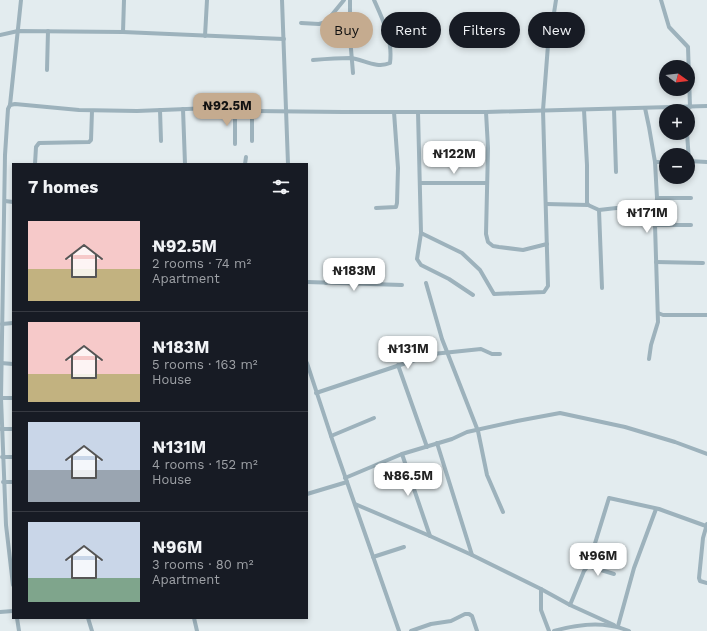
<!DOCTYPE html>
<meta charset="utf-8">
<style>
body{margin:0;font-family:"Work Sans",sans-serif;background:#20242c;color:#f1f3f6;height:100vh;display:flex;flex-direction:column;font-size:15px;white-space:nowrap}
*{box-sizing:border-box;margin:0}
p{font-size:13px;color:#9ea1a6}
.icon{flex:none;width:22px;height:22px;fill:none;stroke:currentColor;stroke-width:2;stroke-linecap:round;stroke-linejoin:round}
.map{position:relative;flex:1;overflow:hidden}
.panel{position:absolute;left:12px;top:163px;width:296px;height:456px;display:flex;flex-direction:column;background:#171b24;border-radius:0px;box-shadow:0 2px 6px #0003}
.panel>*{flex:none}
.top-card{position:absolute;left:320px;top:12px;width:327px;height:36px;display:flex;gap:8px}
.needle{width:26px;rotate:105deg}
.controls{position:absolute;left:659px;top:60px;display:grid;gap:8px}
.controls a{display:grid;place-items:center;width:36px;height:36px;border-radius:50%;background:#171b24;box-shadow:0 2px 6px #0003;font-size:20px}
.price{position:absolute;translate:-50% -34px;padding:0 9px;border-radius:8px;background:#fff;color:#222;font-size:13px;line-height:26px;filter:drop-shadow(0 1px 2px #0008)}
.price::after{content:'';position:absolute;left:50%;top:24px;width:12px;height:9px;margin-left:-6px;background:inherit;clip-path:polygon(0 0,100% 0,50% 100%)}
.price.selected{background:#c5ab8f;color:#111}
ul{padding:0;list-style:none}
li{display:flex;align-items:center;gap:12px;height:100px;padding:0 16px}
li+li{border-top:1px solid #363941}
li span{display:grid;place-items:center;flex:none;width:112px;height:80px;border-radius:0px;color:#555}
li>.icon{margin-inline-start:auto}
span .icon{width:48px;height:48px;fill:#fffc;stroke-width:1}
li b{font-size:17px}
h2{display:flex;justify-content:space-between;align-items:center;height:48px;padding:0 16px;font-size:17px}
.chip{padding:0 14px;border-radius:18px;background:#171b24;box-shadow:0 2px 6px #0003;font-size:14px;line-height:36px}
.chip.selected{background:#c5ab8f;color:#111}
.map>svg:first-child{display:block}
.lines{fill:none;stroke-linecap:round;stroke-linejoin:round}
.street{stroke:#9db2bc;stroke-width:4}
</style>
<div class="map">
<svg width="707" height="631" viewBox="0 0 707 631">
<rect width="100%" height="100%" fill="#e3ecef"/>
<g class="lines">
<g class="street">
<polyline points="282,0 288,164"/>
<polyline points="350,0 350,37 353,73"/>
<polyline points="661,0 669,27 688,47 690,107"/>
<polyline points="301,23 319,24 326,22 344,0"/>
<polyline points="123,32 124,0"/>
<polyline points="0,35 18,31 123,32 284,39"/>
<polyline points="205,36 207,0"/>
<path d="M313,60C325,59 338,58 350,58C363,59 376,69 390,63C393,40 383,20 374,0"/>
<polyline points="47,70 48,31"/>
<polyline points="10,105 15,104 79,110 137,111 211,108 252,111 343,112 486,112 707,106"/>
<polyline points="645,108 649,127 655,162 657,198 655,225 658,322 651,345 649,359"/>
<polyline points="183,109 185,164"/>
<polyline points="614,109 616,172"/>
<polyline points="160,110 161,141"/>
<polyline points="235,110 235,144"/>
<polyline points="584,110 587,165 587,203 588,205 599,210 634,206 656,207"/>
<polyline points="252,111 252,141"/>
<polyline points="418,112 421,233 417,259 421,265 449,279 473,295"/>
<polyline points="486,112 488,148 486,234 488,242 493,246 499,247 523,250 547,244"/>
<polyline points="687,133 689,161"/>
<polyline points="688,161 707,162"/>
<polyline points="655,162 666,162"/>
<polyline points="35,164 36,147 39,143 89,142 91,140 92,111"/>
<polyline points="245,164 246,157"/>
<polyline points="421,183 487,183"/>
<polyline points="657,198 691,198"/>
<polyline points="5,201 13,202"/>
<polyline points="546,204 588,205"/>
<polyline points="376,208 396,207 397,203 398,168 394,112"/>
<polyline points="599,210 602,288"/>
<polyline points="655,225 691,225"/>
<polyline points="421,233 462,253 480,270 494,294 544,292 548,286 543,110 548,45 547,33 554,13 556,0"/>
<polyline points="656,262 703,263"/>
<polyline points="326,265 326,283"/>
<polyline points="307,282 402,285"/>
<polyline points="426,283 442,339 478,431 487,475 503,512"/>
<polyline points="658,313 663,315 707,315"/>
<polyline points="2,324 13,323"/>
<polyline points="416,338 423,357"/>
<polyline points="1,363 13,364"/>
<polyline points="307,363 332,439 399,631"/>
<polyline points="398,365 427,447"/>
<polyline points="316,393 433,354 481,349 492,354 500,354"/>
<polyline points="1,398 13,398"/>
<polyline points="1,429 13,429"/>
<polyline points="331,436 374,418"/>
<polyline points="437,443 472,555"/>
<polyline points="402,454 430,536"/>
<polyline points="2,457 13,457"/>
<polyline points="345,478 402,454 452,439 467,432 517,421 560,413 625,427 675,442 707,454"/>
<polyline points="3,482 13,482"/>
<polyline points="307,494 347,482"/>
<polyline points="355,504 430,536 472,555 541,589 570,605 614,625"/>
<polyline points="707,524 703,538 699,578 700,581 707,583"/>
<polyline points="373,557 404,547"/>
<polyline points="588,566 614,574"/>
<polyline points="13,585 6,525 1,398 5,155 8,109 10,105 21,0"/>
<polyline points="541,589 541,610 549,631"/>
<polyline points="570,605 584,571 588,566 609,498 659,509 706,526"/>
<polyline points="0,612 13,611"/>
<polyline points="17,618 19,631"/>
<polyline points="88,618 92,631"/>
<polyline points="194,618 197,631"/>
<polyline points="618,626 634,568 656,509"/>
<polyline points="411,631 431,624 451,621 465,614 469,614 472,616 477,631"/>
<path d="M554,631C578,624 606,621 629,631"/>
</g>
</g>
</svg>
<div class="controls">
<a><svg class="needle" viewBox="-14 -14 28 28"><path d="M0-13l5 13h-10z" fill="#e53935"/><path d="M0 13l5-13h-10z" fill="#9ea1a6"/></svg></a>
<a>+</a>
<a>−</a>
</div>
<b class="price selected" style="left:227px;top:127px">₦92.5M</b>
<b class="price" style="left:454px;top:175px">₦122M</b>
<b class="price" style="left:647px;top:234px">₦171M</b>
<b class="price" style="left:354px;top:292px">₦183M</b>
<b class="price" style="left:408px;top:370px">₦131M</b>
<b class="price" style="left:408px;top:497px">₦86.5M</b>
<b class="price" style="left:598px;top:577px">₦96M</b>
<div class="top-card">
<a class="chip selected">Buy</a>
<a class="chip">Rent</a>
<a class="chip">Filters</a>
<a class="chip">New</a>
</div>
<section class="panel">
<h2>7 homes<svg class="icon" aria-label="filters" viewBox="0 0 24 24"><path d="M4 7h16M4 17h16"/><circle cx="9" cy="7" r="2"/><circle cx="15" cy="17" r="2"/></svg></h2>
<ul>
<li><span style="background:linear-gradient(#f6c9c9 60%,#c2b280 0)"><svg class="icon" aria-label="home" viewBox="0 0 24 24"><path d="M3 11l9-7 9 7M6 9v11h12V9"/></svg></span><div><b>₦92.5M</b><p>2 rooms · 74 m²</p><p>Apartment</p></div></li>
<li><span style="background:linear-gradient(#f6c9c9 65%,#c2b280 0)"><svg class="icon" aria-label="home" viewBox="0 0 24 24"><path d="M3 11l9-7 9 7M6 9v11h12V9"/></svg></span><div><b>₦183M</b><p>5 rooms · 163 m²</p><p>House</p></div></li>
<li><span style="background:linear-gradient(#c9d6e8 60%,#9aa5b1 0)"><svg class="icon" aria-label="home" viewBox="0 0 24 24"><path d="M3 11l9-7 9 7M6 9v11h12V9"/></svg></span><div><b>₦131M</b><p>4 rooms · 152 m²</p><p>House</p></div></li>
<li><span style="background:linear-gradient(#c9d6e8 70%,#7fa58c 0)"><svg class="icon" aria-label="home" viewBox="0 0 24 24"><path d="M3 11l9-7 9 7M6 9v11h12V9"/></svg></span><div><b>₦96M</b><p>3 rooms · 80 m²</p><p>Apartment</p></div></li>
</ul>
</section>
</div>
